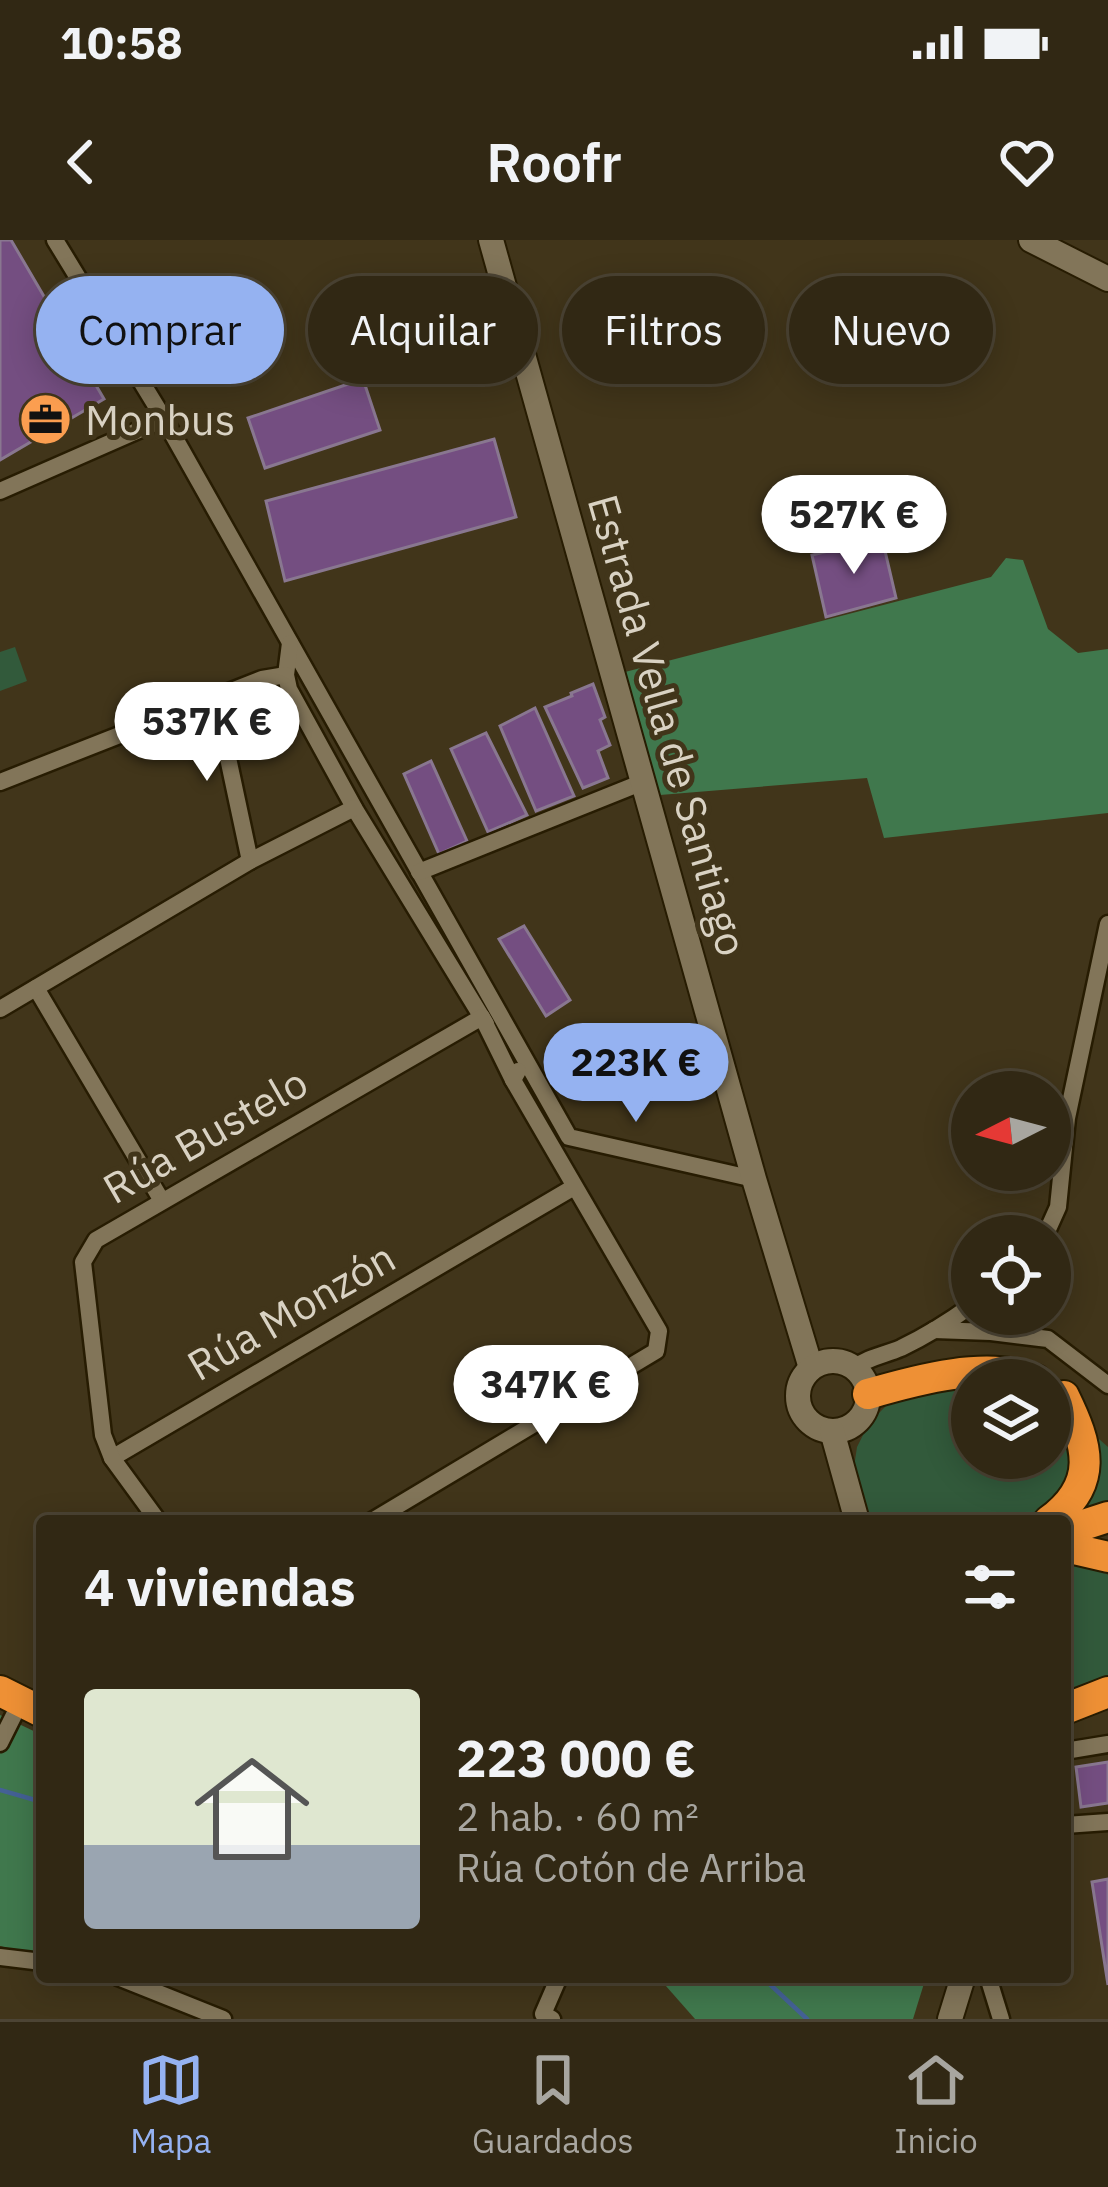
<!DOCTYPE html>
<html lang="es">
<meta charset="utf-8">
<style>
body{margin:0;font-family:"IBM Plex Sans",sans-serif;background:#39301d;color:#f1f3f6;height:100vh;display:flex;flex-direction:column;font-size:45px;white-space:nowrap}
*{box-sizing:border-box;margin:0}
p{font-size:39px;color:#a8a6a0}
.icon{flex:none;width:66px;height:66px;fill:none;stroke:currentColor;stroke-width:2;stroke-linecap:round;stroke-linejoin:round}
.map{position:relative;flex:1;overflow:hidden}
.panel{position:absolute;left:36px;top:1275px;width:1035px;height:468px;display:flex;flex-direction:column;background:#312814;border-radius:12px;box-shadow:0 6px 30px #0003,0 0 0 3px #4c4434}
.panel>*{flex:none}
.guide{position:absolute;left:36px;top:36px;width:1038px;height:108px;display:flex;gap:24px}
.needle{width:78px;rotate:264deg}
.fabs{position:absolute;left:951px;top:831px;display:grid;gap:24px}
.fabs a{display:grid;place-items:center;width:120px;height:120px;border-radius:50%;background:#312814;box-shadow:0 6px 30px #0003,0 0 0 3px #4c4434;font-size:60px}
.price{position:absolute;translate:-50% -102px;padding:0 27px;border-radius:42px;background:#fff;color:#222;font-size:39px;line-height:78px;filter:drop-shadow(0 3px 6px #0008)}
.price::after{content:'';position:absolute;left:50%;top:72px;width:36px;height:27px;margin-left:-18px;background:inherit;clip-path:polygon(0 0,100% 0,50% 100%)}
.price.on{background:#95b2f1;color:#111}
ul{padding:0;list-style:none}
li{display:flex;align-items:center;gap:36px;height:300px;padding:0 48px}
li+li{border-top:3px solid #4c4434}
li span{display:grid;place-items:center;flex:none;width:336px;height:240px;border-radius:12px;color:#555}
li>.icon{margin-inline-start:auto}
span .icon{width:144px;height:144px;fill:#fffc;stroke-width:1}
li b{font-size:51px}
h2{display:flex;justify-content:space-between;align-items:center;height:144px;padding:0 48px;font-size:51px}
.chip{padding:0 42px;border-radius:54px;background:#312814;box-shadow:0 6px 30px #0003,0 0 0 3px #4c4434;font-size:42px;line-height:108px}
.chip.on{background:#95b2f1;color:#111}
.status{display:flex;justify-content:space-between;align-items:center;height:84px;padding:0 60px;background:#312814;direction:ltr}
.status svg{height:33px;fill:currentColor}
header{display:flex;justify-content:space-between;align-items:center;height:156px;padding:0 48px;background:#312814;font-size:54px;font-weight:600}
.tabs{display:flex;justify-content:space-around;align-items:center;height:168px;border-top:3px solid #4c4434;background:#312814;font-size:33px;color:#a8a6a0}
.tabs a{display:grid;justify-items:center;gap:6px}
.tabs .on{color:#95b2f1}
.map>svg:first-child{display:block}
.green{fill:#325a3b}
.forest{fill:#40784d}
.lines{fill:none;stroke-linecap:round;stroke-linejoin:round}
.stream{stroke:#446195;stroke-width:4.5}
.building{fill:#744e81;stroke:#897790;stroke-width:3}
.street-casing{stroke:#271c02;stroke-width:21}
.secondary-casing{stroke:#271c02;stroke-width:28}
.highway-casing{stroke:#271c02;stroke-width:34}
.street{stroke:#827559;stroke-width:16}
.secondary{stroke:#827559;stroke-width:24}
.highway{stroke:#ee9035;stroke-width:30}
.labels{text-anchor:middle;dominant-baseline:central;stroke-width:10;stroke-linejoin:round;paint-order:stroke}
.poi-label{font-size:42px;fill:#d9d2c3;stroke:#41351a;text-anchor:start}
.street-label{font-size:42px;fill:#d9d2c3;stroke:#41351a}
</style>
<div class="status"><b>10:58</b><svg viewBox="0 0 49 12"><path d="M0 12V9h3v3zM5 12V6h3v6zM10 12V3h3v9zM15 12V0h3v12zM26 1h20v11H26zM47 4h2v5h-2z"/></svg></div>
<header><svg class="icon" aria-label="back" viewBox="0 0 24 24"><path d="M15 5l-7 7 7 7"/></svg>Roofr<svg class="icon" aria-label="heart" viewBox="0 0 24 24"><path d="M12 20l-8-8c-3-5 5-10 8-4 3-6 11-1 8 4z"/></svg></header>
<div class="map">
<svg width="1108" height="1779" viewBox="0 0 1108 1779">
<rect width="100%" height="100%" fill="#41351a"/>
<g class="green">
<polygon points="15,407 27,441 0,451 0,412"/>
<path d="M959,1147L972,1148V1218H1050V1168L1053,1170C1061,1184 1074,1199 1075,1216C1076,1243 1056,1270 1033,1281H869L854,1227L857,1207L869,1183L887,1165Z"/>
<polygon points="1099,1199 1108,1207 1108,1260 1090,1266 1087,1264"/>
<polygon points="1065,1318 1095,1325 1108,1335 1108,1435 1065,1450"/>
</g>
<g class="forest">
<polygon points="1006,318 1023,320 1048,389 1078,413 1108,409 1108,573 884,598 867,538 660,555 625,432 991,337"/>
<polygon points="0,1475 42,1495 42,1717 0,1706"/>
<polygon points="658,1737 926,1737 913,1779 695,1779"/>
</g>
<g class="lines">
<g class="stream">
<polyline points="0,1550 42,1562"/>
<polyline points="762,1737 807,1779"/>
</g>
</g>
<g class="building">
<polygon points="0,0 11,0 104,159 0,220"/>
<polygon points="363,139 380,190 265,228 248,178"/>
<polygon points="494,199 516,277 285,341 266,261"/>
<polygon points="882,298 896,358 826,377 812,315"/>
<polygon points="593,444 605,477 600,480 610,505 598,511 608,538 583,548 545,467 572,456 571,453"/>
<polygon points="535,468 574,556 536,571 500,486"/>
<polygon points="486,493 527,575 488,592 451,509"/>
<polygon points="431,521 467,601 439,614 404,534"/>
<polygon points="524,686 570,760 546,776 499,699"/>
<polygon points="1108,1522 1108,1563 1081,1567 1076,1527"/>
<polygon points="1108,1639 1108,1745 1092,1642"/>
</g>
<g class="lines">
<defs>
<g id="street">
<polyline points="55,0 164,179 569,897 754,939"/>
<polyline points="0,251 164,179"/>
<polyline points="290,403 286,435 289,449 356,571 486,784"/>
<polyline points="215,457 250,621"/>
<polyline points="0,542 262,439 286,435"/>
<polyline points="419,632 643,542"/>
<polyline points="36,748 162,961"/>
<polyline points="0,769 250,621 354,568"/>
<polyline points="1045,996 1058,967 1067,878 1108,684"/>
<polyline points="934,1090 991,1092 1048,1099 1108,1145"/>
<path d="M854,1128C868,1117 885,1115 901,1108C926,1096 950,1081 972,1065"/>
<polyline points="112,1218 574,947"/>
<polyline points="158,1281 112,1218 103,1195 83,1022 96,1000 482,777 513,840"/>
<polyline points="372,1281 656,1111 659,1091 513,840 518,831"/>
<polyline points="0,1503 21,1461"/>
<polyline points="1065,1511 1108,1504"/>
<polyline points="1065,1585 1108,1582"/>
<polyline points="0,1717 42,1722"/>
<polyline points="118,1737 223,1779"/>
<polyline points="988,1737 1001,1779"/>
<polyline points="552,1779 543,1774 559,1737"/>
</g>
<g id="secondary">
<polyline points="491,0 754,939 811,1128"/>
<polyline points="1031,0 1108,39"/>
<circle cx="833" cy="1156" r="35"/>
<polyline points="832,1191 857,1281"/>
<polyline points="950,1779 963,1737"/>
</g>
<g id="highway">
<path d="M868,1154C916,1140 988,1120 1036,1140"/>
<path d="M1049,1281C1100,1244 1088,1205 1064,1156"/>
<polyline points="1065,1291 1108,1277"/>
<polyline points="1065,1307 1108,1317"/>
<polyline points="0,1451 42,1472"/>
<polyline points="1065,1469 1108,1452"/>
</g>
</defs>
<use href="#street" class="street-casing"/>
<use href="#secondary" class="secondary-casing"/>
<use href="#highway" class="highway-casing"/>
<use href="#street" class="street"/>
<use href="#secondary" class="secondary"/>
<use href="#highway" class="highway"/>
</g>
<defs>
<symbol id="office-disc" viewBox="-11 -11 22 22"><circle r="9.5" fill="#fb9e50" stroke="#41351a"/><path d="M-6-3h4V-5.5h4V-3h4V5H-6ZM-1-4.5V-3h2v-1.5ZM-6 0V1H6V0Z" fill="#111"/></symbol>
</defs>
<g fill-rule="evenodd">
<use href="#office-disc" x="16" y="150" width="59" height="59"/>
</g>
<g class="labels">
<g class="poi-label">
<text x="85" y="179">Monbus</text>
</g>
<g class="street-label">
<text transform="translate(668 485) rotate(74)">Estrada Vella de Santiago</text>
<text transform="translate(205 895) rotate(-30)">Rúa Bustelo</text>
<text transform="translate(291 1071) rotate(-30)">Rúa Monzón</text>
</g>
</g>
</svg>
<div class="fabs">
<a><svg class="needle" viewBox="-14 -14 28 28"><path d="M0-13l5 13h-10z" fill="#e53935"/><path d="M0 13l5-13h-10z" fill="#a8a6a0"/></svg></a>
<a><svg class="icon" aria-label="locate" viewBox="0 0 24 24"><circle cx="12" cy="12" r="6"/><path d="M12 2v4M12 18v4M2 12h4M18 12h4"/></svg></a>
<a><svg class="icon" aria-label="layers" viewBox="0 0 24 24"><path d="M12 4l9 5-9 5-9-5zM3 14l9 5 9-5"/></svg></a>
</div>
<b class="price" style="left:854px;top:337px">527K €</b>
<b class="price" style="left:207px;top:544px">537K €</b>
<b class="price on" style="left:636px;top:885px">223K €</b>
<b class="price" style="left:546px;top:1207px">347K €</b>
<div class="guide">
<a class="chip on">Comprar</a>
<a class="chip">Alquilar</a>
<a class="chip">Filtros</a>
<a class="chip">Nuevo</a>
</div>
<section class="panel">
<h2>4 viviendas<svg class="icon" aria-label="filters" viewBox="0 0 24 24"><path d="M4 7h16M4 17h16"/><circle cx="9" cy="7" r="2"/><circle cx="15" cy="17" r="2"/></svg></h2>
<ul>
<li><span style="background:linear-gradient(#dfe7d0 65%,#9aa5b1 0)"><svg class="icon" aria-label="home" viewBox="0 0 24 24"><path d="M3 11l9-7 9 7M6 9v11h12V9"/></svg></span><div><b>223 000 €</b><p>2 hab. · 60 m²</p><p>Rúa Cotón de Arriba</p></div></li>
</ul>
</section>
</div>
<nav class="tabs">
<a class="on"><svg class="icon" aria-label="map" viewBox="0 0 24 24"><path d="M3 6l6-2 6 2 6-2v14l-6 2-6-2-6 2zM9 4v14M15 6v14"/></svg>Mapa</a>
<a><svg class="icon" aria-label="saved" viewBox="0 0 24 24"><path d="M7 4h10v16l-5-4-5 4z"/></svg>Guardados</a>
<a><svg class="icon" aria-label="home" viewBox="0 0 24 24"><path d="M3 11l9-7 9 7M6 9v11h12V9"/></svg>Inicio</a>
</nav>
